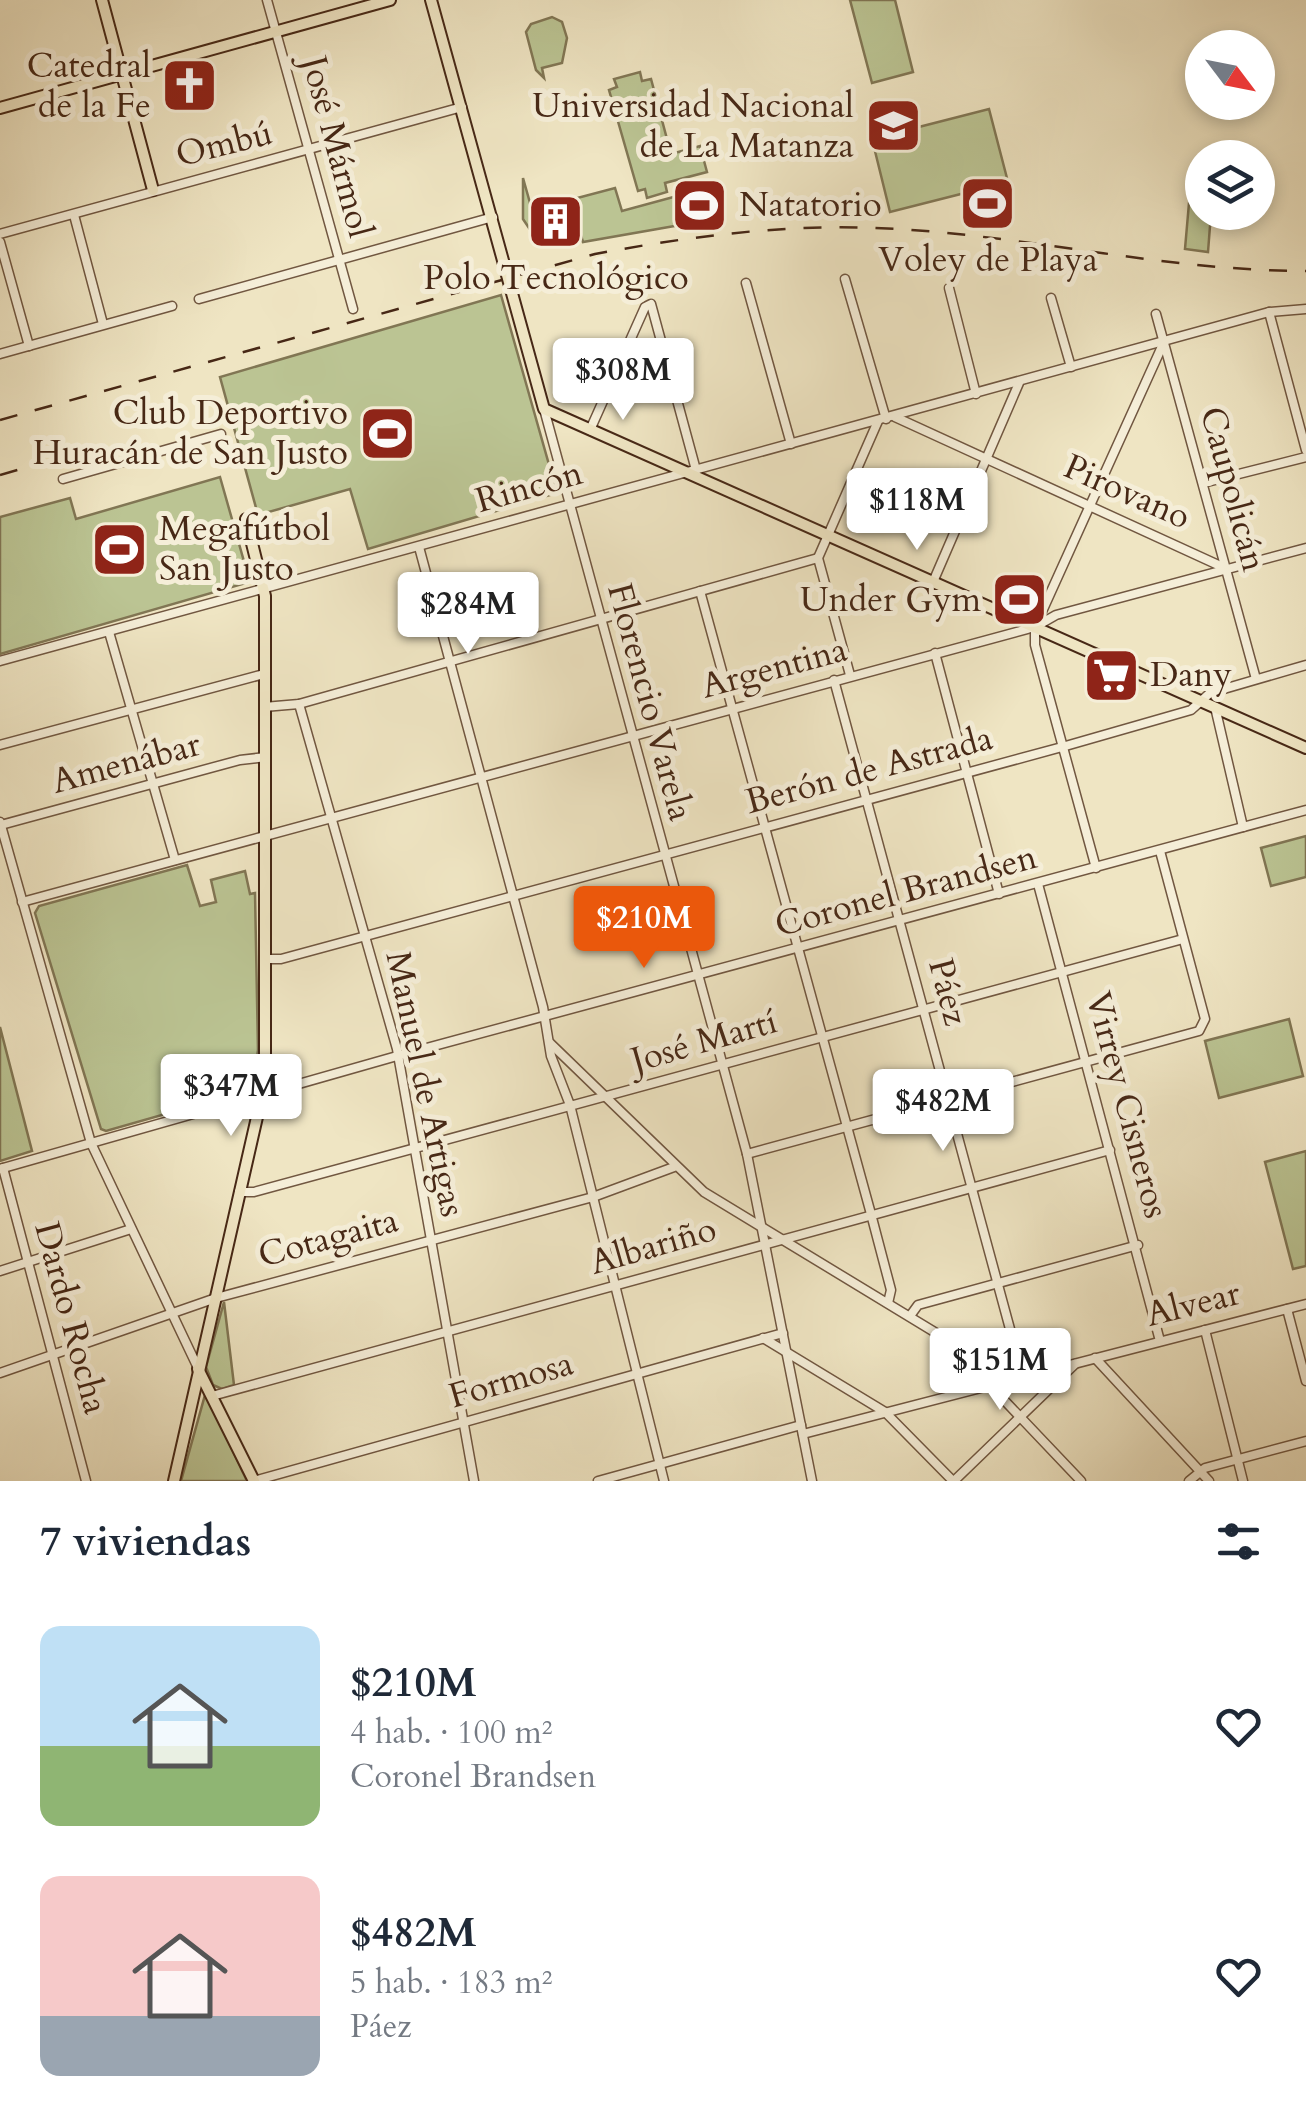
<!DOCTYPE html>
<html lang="es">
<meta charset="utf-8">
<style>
body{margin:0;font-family:Cardo,serif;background:#f6f6f7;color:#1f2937;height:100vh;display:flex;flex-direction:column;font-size:38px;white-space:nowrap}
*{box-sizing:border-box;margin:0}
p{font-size:32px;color:#747a83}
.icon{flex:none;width:55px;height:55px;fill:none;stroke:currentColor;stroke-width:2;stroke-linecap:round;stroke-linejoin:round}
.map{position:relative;height:1481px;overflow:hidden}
.sheet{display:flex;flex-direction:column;background:#fff;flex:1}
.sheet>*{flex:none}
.needle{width:65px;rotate:122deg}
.tools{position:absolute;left:1185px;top:30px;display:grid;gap:20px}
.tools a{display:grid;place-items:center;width:90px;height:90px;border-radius:50%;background:#fff;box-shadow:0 5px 15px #0003;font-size:50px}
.price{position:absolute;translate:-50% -85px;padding:0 22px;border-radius:10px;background:#fff;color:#222;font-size:32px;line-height:65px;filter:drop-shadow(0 2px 5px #0008)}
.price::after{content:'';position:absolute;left:50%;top:60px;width:30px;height:22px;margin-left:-15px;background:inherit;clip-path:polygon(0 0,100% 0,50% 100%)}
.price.on{background:#ea580c;color:#fff}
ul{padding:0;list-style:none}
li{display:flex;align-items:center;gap:30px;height:250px;padding:0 40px}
li span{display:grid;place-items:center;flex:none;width:280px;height:200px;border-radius:20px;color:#555}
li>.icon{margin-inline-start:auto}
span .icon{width:120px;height:120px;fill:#fffc;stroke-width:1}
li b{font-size:42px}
h2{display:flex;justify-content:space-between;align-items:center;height:120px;padding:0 40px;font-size:42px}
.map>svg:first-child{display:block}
.green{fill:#bbc493;stroke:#817654;stroke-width:2.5}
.water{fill:#9cbdbb;stroke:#7a8179;stroke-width:2.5}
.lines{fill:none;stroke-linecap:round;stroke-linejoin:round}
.minor-casing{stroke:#715741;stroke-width:11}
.major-casing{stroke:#472816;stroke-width:14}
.minor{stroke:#f5eed8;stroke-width:8}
.major{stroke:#efe5c3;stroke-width:10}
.rail{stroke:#472816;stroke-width:2.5;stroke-dasharray:18 18;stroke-linecap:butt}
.labels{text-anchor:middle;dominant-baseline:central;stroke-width:10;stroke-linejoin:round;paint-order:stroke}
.poi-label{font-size:35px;fill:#472816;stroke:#f5eed8;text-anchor:end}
.street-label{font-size:35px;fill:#472816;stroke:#f5eed8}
</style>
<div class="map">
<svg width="1306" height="1481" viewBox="0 0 1306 1481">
<rect width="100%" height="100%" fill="#efe5c3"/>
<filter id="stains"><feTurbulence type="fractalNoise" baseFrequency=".002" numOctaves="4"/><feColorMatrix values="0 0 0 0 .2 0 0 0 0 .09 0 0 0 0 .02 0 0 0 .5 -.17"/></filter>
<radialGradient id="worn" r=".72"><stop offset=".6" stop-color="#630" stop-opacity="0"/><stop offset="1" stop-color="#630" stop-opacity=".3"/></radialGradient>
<g class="green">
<polygon points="850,0 895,0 913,72 872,83"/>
<polygon points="552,17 562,22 567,38 562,63 542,68 544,78 536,70 526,32 531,24"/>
<polygon points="640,72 642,81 651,79 671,154 700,146 707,172 665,183 667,192 647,198 645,189 638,191 609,90 617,87 614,79"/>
<polygon points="989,109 1008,182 890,212 872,139"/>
<polygon points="523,178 532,210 615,188 622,211 677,196 686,224 583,242 572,205 534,215 537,229 531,231 523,219"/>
<polygon points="1189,203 1202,204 1202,212 1211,213 1208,252 1185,249"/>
<polygon points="501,295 557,493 368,549 350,489 258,515 220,377"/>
<polygon points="220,477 249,579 246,583 0,654 0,517 70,498 76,519"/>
<polygon points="1306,836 1306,877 1271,886 1261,848"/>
<polygon points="187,865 200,906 216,902 211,880 245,871 250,894 255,893 258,1050 253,1089 106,1131 101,1129 35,913 39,906"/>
<polygon points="1289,1019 1303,1076 1219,1098 1205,1041"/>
<polygon points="0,1027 32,1151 0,1161"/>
<polygon points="1306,1151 1306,1266 1293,1269 1265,1162"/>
<polygon points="224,1302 234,1385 222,1389 213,1385 206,1367"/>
<polygon points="205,1395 208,1398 247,1481 181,1481"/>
</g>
<polygon class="water" points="714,185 722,214 686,224 677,196"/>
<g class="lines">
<defs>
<g id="minor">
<polyline points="267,0 353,309"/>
<polyline points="74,215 103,324"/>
<polyline points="0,234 462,107"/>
<polyline points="0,242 29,346"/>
<polyline points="845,279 886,419"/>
<polyline points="746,283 791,444"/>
<polyline points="949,288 976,394"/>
<polyline points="1051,298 1071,367"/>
<polyline points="199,299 493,217"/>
<polyline points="1269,312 1306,450"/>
<polyline points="1156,314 1256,679"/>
<polyline points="0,354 172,306"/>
<polyline points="544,409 747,1154 812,1481"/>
<polyline points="895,417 1227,569"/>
<polyline points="590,430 645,307 651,304 696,470"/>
<polyline points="63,479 221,434"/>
<polyline points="1203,483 1306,457"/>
<polyline points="419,547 543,1007 551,1056 570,1105 664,1481"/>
<polyline points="933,582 1019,383"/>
<polyline points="700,591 871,1214 891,1290 888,1303"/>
<polyline points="109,632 175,860"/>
<polyline points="935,653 999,894"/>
<polyline points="0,661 1269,312 1306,309"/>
<polyline points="850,675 818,558 878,421"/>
<polyline points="834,680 1023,1377"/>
<polyline points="299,704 397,1049 474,1481"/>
<polyline points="264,707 299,704 818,558"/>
<polyline points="1215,707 1243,827"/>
<polyline points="0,745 264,674"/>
<polyline points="0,822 91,1143 198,1368"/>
<polyline points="1,825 240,760 266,757"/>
<polyline points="1096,868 1035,645 1035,627 1164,342"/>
<polyline points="1038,884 1160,1341"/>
<polyline points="22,902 1035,627 1056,615 1306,548"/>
<polyline points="266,959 281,959 1062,747 1191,710 1210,693 1306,665"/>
<polyline points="550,1043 704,1192 946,1339 1081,1481"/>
<polyline points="747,1154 1199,1031 1205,1019 1160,851"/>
<polyline points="3,1168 86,1481"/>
<polyline points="0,1169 397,1056 1306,810"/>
<polyline points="239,1192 254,1192 1183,939"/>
<polyline points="0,1271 131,1229"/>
<polyline points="1287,1309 1306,1381"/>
<polyline points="910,1316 918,1305 1138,1245"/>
<polyline points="1205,1330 1243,1481"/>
<polyline points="763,1338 885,1412 953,1481"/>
<polyline points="1095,1358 1209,1481"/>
<polyline points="0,1373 216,1298 593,1197 674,1167"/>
<polyline points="212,1396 1110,1150"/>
<polyline points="803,1434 1306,1304"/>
<polyline points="254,1481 783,1333"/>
<polyline points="598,1481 801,1425"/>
<polyline points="954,1481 1075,1364"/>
<polyline points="1189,1481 1205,1468 1306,1441"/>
</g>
<g id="major">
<polyline points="102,0 153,190"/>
<polyline points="431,0 544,409 1306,748"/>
<polyline points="0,108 390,0"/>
<polyline points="198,1369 254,1481"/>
<polyline points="174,1481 265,1082 265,596 246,519"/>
</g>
</defs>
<use href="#minor" class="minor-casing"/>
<use href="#major" class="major-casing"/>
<use href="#minor" class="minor"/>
<use href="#major" class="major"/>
<g class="rail">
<path d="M0,420L595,254C686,237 782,224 875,228C1019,233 1161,271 1306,271"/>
<polyline points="0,475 21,469"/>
</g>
</g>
<defs>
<symbol id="church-square" viewBox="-11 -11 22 22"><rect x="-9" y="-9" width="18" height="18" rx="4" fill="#8f2418" stroke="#f5eed8"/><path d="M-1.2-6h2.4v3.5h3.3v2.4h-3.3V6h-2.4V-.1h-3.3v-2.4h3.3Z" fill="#fff"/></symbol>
<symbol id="university-square" viewBox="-11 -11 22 22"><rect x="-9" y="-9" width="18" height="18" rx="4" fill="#8f2418" stroke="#f5eed8"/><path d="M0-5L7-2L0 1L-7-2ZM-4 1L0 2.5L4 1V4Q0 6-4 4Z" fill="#fff"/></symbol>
<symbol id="stadium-square" viewBox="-11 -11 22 22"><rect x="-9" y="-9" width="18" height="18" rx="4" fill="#8f2418" stroke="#f5eed8"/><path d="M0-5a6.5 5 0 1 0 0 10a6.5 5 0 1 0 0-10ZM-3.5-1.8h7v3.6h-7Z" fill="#fff"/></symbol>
<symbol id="building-square" viewBox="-11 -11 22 22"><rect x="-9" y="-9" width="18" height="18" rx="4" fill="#8f2418" stroke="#f5eed8"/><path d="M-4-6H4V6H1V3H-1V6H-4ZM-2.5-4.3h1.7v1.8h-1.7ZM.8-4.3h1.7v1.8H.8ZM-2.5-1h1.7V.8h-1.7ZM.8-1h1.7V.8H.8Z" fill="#fff"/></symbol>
<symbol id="supermarket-square" viewBox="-11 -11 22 22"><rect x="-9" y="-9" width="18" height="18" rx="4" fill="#8f2418" stroke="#f5eed8"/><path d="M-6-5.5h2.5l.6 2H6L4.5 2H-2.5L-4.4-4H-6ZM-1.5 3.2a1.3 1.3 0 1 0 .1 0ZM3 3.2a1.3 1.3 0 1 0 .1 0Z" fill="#fff"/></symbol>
</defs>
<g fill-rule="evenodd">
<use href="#church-square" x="158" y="54" width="63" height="63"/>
<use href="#university-square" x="862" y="94" width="63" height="63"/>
<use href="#stadium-square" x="956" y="172" width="63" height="63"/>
<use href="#stadium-square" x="668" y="174" width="63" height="63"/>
<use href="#building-square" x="524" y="190" width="63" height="63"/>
<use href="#stadium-square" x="356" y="402" width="63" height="63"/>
<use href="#stadium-square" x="88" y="518" width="63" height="63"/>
<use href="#stadium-square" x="988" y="568" width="63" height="63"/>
<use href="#supermarket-square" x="1080" y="644" width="63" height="63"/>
</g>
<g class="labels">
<g class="poi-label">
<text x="151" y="66">Catedral<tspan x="151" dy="40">de la Fe</tspan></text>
<text x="854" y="106">Universidad Nacional<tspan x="854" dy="40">de La Matanza</tspan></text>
<text x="739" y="205" text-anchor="start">Natatorio</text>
<text x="988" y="260" text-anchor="middle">Voley de Playa</text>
<text x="556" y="278" text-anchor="middle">Polo Tecnológico</text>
<text x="348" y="413">Club Deportivo<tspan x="348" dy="40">Huracán de San Justo</tspan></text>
<text x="159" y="529" text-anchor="start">Megafútbol<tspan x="159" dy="40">San Justo</tspan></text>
<text x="981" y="600">Under Gym</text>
<text x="1150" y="675" text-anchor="start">Dany</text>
</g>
<g class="street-label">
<text transform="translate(224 144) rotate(-14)">Ombú</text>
<text transform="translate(337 147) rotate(75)">José Mármol</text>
<text transform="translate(529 487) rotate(-16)">Rincón</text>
<text transform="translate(1233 489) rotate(75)">Caupolicán</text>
<text transform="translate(1127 492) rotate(24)">Pirovano</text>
<text transform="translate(774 668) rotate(-15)">Argentina</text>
<text transform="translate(650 702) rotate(75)">Florencio Varela</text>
<text transform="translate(126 763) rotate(-15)">Amenábar</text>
<text transform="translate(869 770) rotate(-15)">Berón de Astrada</text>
<text transform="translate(906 891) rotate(-15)">Coronel Brandsen</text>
<text transform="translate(948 992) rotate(75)">Páez</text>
<text transform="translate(704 1041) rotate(-16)">José Martí</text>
<text transform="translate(425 1084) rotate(78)">Manuel de Artigas</text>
<text transform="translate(1127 1105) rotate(75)">Virrey Cisneros</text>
<text transform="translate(328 1238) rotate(-15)">Cotagaita</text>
<text transform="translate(653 1246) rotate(-16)">Albariño</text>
<text transform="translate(1193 1304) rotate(-14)">Alvear</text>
<text transform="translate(71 1318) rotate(75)">Dardo Rocha</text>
<text transform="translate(511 1380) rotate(-16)">Formosa</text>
</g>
</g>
<rect width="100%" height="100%" filter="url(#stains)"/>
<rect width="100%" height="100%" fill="url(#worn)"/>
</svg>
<div class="tools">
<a><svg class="needle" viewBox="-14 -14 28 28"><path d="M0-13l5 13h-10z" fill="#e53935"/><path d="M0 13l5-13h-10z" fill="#747a83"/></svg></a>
<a><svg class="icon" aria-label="layers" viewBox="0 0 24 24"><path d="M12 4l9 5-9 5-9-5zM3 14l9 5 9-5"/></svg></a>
</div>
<b class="price" style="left:623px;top:423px">$308M</b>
<b class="price" style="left:917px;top:553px">$118M</b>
<b class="price" style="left:468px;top:657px">$284M</b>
<b class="price on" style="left:644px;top:971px">$210M</b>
<b class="price" style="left:231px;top:1139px">$347M</b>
<b class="price" style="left:943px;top:1154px">$482M</b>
<b class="price" style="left:1000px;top:1413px">$151M</b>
</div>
<section class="sheet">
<h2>7 viviendas<svg class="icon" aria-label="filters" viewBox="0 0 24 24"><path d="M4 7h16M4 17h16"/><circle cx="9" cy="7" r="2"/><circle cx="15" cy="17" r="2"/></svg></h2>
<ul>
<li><span style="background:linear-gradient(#bfe0f5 60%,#8fb573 0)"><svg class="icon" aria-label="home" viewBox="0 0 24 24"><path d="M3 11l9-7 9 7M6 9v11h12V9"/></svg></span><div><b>$210M</b><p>4 hab. · 100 m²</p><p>Coronel Brandsen</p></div><svg class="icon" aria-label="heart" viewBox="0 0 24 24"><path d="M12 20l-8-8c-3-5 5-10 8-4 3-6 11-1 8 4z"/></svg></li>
<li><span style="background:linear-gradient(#f6c9c9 70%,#9aa5b1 0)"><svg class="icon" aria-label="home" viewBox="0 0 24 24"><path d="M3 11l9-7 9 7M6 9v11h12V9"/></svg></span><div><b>$482M</b><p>5 hab. · 183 m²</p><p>Páez</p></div><svg class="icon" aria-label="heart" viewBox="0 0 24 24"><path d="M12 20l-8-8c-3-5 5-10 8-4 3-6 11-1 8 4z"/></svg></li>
</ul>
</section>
